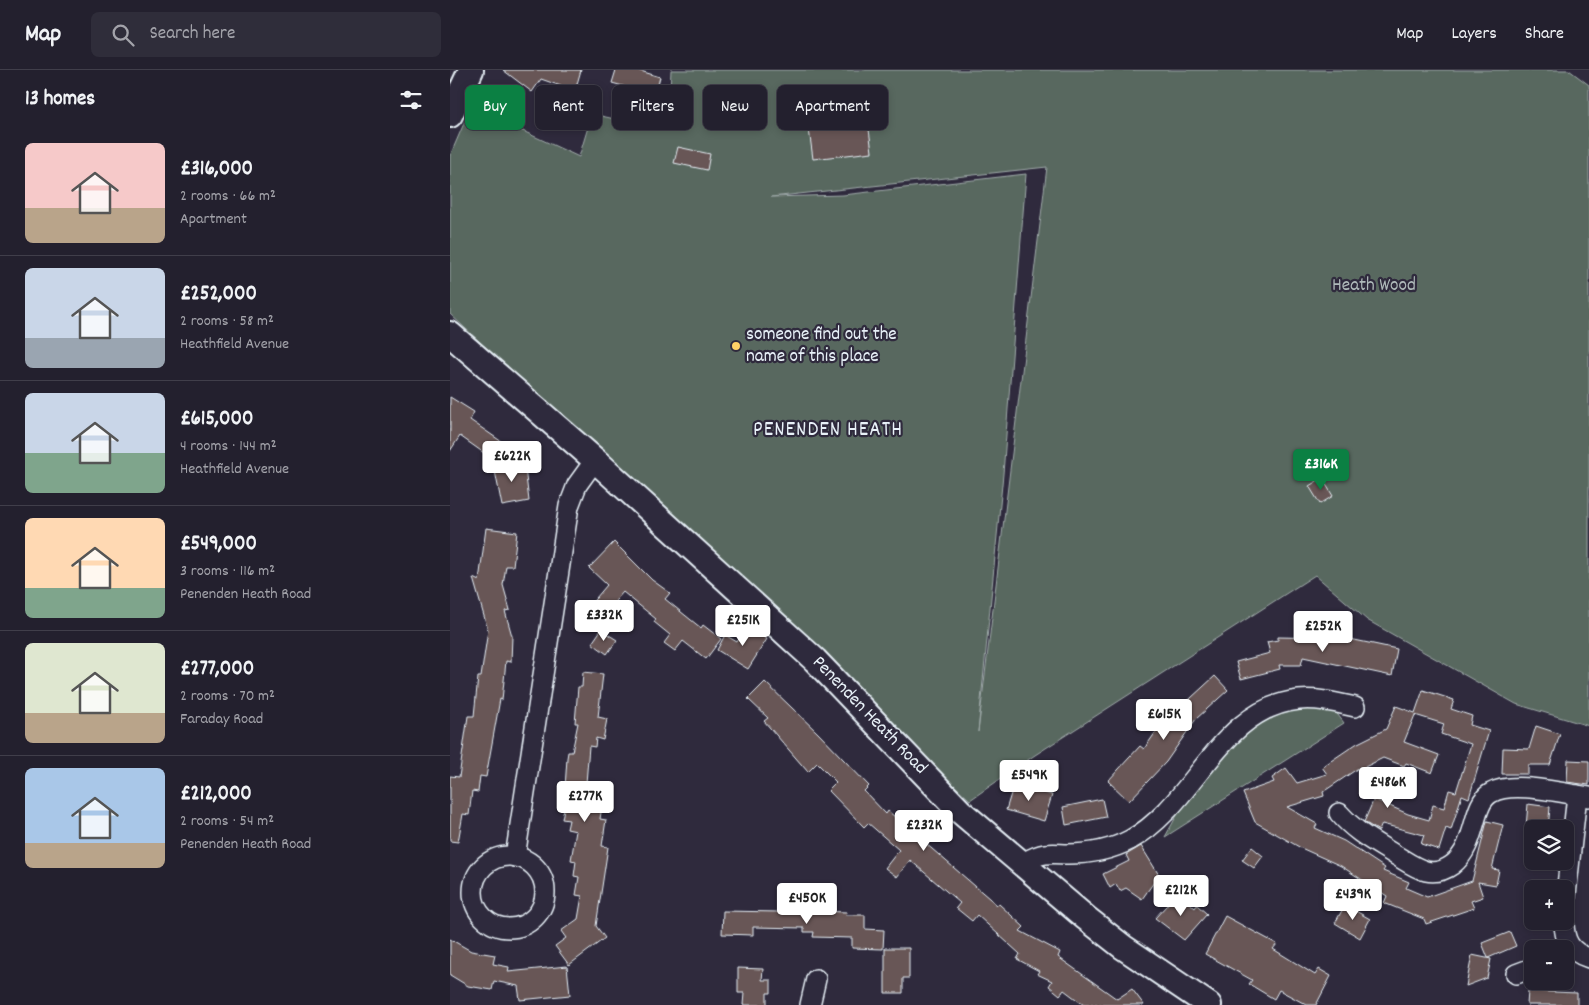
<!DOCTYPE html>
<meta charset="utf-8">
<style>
body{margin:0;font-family:Dekko,sans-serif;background:#2f2d3a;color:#f1f3f6;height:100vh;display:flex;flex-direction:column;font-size:19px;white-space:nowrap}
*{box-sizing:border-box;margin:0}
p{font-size:16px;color:#a3a3aa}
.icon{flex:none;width:28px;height:28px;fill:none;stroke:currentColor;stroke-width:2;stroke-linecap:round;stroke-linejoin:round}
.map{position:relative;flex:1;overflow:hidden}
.details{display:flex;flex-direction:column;background:#23202e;width:450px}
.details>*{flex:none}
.hud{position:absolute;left:15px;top:15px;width:475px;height:45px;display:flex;gap:10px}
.buttons{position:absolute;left:1074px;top:750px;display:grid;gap:10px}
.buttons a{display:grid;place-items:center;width:50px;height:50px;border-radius:8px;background:#23202e;box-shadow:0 2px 8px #0003,0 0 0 1px #403e4a;font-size:25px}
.price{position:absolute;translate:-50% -42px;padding:0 11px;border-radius:5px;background:#fff;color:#222;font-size:16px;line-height:32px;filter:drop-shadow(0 1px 2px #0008)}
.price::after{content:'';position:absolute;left:50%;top:30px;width:15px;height:11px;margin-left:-8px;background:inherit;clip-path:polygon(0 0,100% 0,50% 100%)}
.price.current{background:#0b8043;color:#fff}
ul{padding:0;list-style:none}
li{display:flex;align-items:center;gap:15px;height:125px;padding:0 25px}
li+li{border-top:1px solid #403e4a}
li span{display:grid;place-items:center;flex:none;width:140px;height:100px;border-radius:8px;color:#555}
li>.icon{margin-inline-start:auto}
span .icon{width:60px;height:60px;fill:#fffc;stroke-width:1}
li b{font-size:21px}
h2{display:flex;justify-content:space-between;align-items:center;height:60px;padding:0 25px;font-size:21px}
.pill{padding:0 18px;border-radius:8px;background:#23202e;box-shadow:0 2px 8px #0003,0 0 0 1px #403e4a;font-size:18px;line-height:45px}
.pill.current{background:#0b8043;color:#fff}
header{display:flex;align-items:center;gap:30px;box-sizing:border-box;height:70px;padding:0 25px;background:#23202e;border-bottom:1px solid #403e4a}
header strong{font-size:24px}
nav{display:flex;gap:28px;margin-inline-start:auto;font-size:18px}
.search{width:350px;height:45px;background:#2f2d3a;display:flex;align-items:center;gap:12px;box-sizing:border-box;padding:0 18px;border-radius:8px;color:#a3a3aa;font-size:19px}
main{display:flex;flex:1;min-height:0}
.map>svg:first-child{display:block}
.green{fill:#59675e;stroke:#a0acab;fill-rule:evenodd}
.building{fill:#685756;stroke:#e8f1f8}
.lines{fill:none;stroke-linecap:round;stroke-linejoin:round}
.minor-casing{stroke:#e8f1f8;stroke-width:22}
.tertiary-casing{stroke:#e8f1f8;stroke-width:28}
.minor{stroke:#2f2a3d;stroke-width:19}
.tertiary{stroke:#2f2a3d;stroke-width:24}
.poi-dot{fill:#ffd166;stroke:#2f2a3d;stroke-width:2}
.labels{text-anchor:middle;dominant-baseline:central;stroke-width:4.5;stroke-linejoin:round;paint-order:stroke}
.park-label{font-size:19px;fill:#afbaba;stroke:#2f2a3d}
.poi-label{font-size:19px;fill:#e8f1f8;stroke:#2f2a3d;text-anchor:start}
.street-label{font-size:19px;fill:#e8f1f8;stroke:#2f2a3d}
.quarter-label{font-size:21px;letter-spacing:1px;fill:#e8f1f8;stroke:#2f2a3d}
</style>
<header>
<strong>Map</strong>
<div class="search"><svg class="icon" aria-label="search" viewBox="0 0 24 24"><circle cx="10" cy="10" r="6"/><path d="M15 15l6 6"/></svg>Search here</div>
<nav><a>Map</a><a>Layers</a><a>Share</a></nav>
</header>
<main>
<section class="details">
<h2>13 homes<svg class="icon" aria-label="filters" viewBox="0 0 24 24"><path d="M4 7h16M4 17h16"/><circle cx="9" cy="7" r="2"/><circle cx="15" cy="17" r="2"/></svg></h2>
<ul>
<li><span style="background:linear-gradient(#f6c9c9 65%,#b9a48a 0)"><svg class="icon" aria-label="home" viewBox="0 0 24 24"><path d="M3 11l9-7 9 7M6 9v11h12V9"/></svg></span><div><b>£316,000</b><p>2 rooms · 66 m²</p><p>Apartment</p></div></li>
<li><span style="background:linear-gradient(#c9d6e8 70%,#9aa5b1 0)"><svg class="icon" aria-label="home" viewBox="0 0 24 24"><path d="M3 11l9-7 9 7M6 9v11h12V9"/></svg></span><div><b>£252,000</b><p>2 rooms · 58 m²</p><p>Heathfield Avenue</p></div></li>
<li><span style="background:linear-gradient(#c9d6e8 60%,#7fa58c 0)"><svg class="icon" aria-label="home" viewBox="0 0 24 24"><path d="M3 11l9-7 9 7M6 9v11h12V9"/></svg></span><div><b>£615,000</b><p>4 rooms · 144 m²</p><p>Heathfield Avenue</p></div></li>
<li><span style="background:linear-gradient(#ffd9b3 70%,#7fa58c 0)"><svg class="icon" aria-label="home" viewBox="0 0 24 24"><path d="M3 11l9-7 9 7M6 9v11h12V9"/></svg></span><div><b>£549,000</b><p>3 rooms · 116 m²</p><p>Penenden Heath Road</p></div></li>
<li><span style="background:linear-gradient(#dfe7d0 70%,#b9a48a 0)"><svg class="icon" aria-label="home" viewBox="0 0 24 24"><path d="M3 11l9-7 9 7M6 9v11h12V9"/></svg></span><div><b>£277,000</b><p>2 rooms · 70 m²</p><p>Faraday Road</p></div></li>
<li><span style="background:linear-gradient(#a9c7e8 75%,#b9a48a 0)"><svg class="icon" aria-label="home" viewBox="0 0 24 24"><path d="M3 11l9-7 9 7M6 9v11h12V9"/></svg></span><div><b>£212,000</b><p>2 rooms · 54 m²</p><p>Penenden Heath Road</p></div></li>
</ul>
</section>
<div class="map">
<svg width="1139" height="935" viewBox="0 0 1139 935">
<rect width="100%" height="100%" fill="#2f2a3d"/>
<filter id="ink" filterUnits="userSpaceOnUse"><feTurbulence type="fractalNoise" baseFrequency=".02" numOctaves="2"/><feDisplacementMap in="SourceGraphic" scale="10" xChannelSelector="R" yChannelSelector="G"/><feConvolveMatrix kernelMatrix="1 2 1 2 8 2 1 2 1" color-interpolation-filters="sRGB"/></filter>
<g filter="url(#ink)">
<g class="green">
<path d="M221,0H1119L1139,15V656L1066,634L917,550L865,505L585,685L520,730L0,244V86L15,51L29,45L49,50L129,87L142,44L206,58L220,21ZM597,97L528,662L553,404L576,104L393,125L321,127Z"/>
<polygon points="840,638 885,641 894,653 715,767 731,738 794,661"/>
</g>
<g class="building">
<polygon points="53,0 131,0 125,21 91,9 82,22"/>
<polygon points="166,0 187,0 210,7 205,25 162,13"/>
<polygon points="418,52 422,82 363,89 359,59"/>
<polygon points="228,77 260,84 257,100 224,93"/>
<polygon points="0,327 24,342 20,350 52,372 41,388 10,366 0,381"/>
<polygon points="74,390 79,431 52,436 44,396"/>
<polygon points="872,408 883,426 870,434 859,416"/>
<polygon points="36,458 67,462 63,496 56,496 53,515 60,540 55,541 62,566 61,592 56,591 52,630 50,629 36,707 30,706 28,722 22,721 19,745 13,744 8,772 0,771 0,706 9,707 18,646 24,646 28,607 31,607 38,560 23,508 29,511"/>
<polygon points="164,472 202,510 220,523 215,529 251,558 253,555 271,569 256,589 233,571 225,581 214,573 220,565 204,552 206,549 173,522 143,557 126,556 126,541 135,541 157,515 139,498"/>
<polygon points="886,541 900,544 895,568 947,579 942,606 853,587 851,595 829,595 830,599 791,609 786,592 820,583 817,572 828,570 828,567 880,568"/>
<polygon points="297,556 317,569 298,599 267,580 275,565 287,572"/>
<polygon points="151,560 167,570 157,584 142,573"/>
<polygon points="133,602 153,604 148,647 157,649 153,670 146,668 145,677 139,676 135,726 153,729 150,749 156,750 152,776 158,777 146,856 155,868 119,895 105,876 116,868 111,861 128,849 132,826 126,825 129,807 124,806 126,791 121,790 126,761 117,759 119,750 112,749 118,718 115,718 117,688 118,682 122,682 128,653 125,653 128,617 132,617"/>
<polygon points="765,606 778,620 746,649 716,692 679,731 658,711 690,676 694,679 724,636 729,639"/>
<polygon points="315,612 368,663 419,716 414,721 436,744 438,741 547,835 549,834 574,857 570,861 610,882 608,887 667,929 682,919 694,935 634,935 614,920 610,925 599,916 602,911 587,904 589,901 567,889 570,884 527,845 522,851 506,838 510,833 460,790 447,807 435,798 449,780 418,753 414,757 378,720 386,712 367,693 358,702 314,651 318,648 298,629"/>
<polygon points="973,620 1004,630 1001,639 1022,646 1020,655 1039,661 1019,728 1012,725 1001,760 996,758 989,780 971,774 974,765 932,754 929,761 914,752 924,729 958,744 979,750 983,735 994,738 999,720 1006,722 1021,674 991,664 994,654 965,645 954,672 989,685 982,703 956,693 954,696 933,688 911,699 910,697 873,722 874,726 837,737 867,754 865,758 894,771 935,798 933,801 959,812 956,818 977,827 1022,811 1037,751 1053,755 1042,799 1049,800 1046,815 1028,812 1033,827 1021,831 1024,838 976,854 974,849 934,833 937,826 891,796 851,778 805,752 793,723 824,712 822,708 836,698 847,713 877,704 872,697 906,674 936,659 946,636 965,643"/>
<polygon points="1086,656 1110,664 1100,695 1078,695 1078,704 1052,704 1053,678 1079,679"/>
<polygon points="1118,690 1139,691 1139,715 1117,712"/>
<polygon points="564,714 602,725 594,751 556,740"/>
<polygon points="652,729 656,747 616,755 613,737"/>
<polygon points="1078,734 1100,737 1098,759 1076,757"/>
<polygon points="691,776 709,805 692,829 676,818 670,821 666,814 660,818 653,804 679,791 676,785"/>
<polygon points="802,777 813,786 804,798 792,790"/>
<polygon points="728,823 745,838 747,835 757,844 734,870 705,848"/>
<polygon points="895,835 920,849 910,868 885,853"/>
<polygon points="329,840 397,842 396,845 415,845 415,859 434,860 433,879 402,878 402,868 363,867 364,862 354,862 354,858 303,857 303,865 272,864 273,841 329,842"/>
<polygon points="775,846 827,874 823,879 865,905 869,899 881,906 866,935 857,935 829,920 824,929 799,914 802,910 755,884"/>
<polygon points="1060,862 1066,876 1038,888 1032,873"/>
<polygon points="0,869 21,881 45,885 43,894 59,897 58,902 117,896 120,925 70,930 68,916 44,911 42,920 18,916 0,905"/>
<polygon points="435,878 459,878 459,908 453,908 453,923 435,923"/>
<polygon points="1022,885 1041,889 1037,908 1016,916"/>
<polygon points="288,898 313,899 312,910 321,910 321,923 317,923 317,935 293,935 294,923 288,923"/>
<polygon points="1078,921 1127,923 1127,935 1077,935"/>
</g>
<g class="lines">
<defs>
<g id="minor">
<path d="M889,743C906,763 925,772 947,786C965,797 981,810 1002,795C1028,775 1021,734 1041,723C1063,710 1114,724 1139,727"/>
<circle cx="59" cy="822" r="36"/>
<polyline points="65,787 119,436 127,415 145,390"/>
<path d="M571,794C578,790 587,785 595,784C603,783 611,784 618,784C640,784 661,780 680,770C745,735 769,638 849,630C867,628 887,633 905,637"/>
<polyline points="1115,834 1127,725"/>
<path d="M1114,851C1114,871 1120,882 1139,888"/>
<polyline points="1066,904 1082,898"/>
<polyline points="360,935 366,909"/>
</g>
<g id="tertiary">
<polyline points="0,45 21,0"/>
<polyline points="0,264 145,390 365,590 511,742 636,848 673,877 759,935"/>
</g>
</defs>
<use href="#minor" class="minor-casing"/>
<use href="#tertiary" class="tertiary-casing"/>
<use href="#minor" class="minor"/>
<use href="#tertiary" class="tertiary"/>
</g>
</g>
<circle class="poi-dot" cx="286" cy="276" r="5"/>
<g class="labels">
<g class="park-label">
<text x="924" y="216">Heath Wood</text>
</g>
<g class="poi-label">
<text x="296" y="265">someone find out the<tspan x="296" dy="22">name of this place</tspan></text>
</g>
<g class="street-label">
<text transform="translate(419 646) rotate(46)">Penenden Heath Road</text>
</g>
<g class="quarter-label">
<text x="378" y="361">PENENDEN HEATH</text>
</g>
</g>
</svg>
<div class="buttons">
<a><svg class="icon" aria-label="layers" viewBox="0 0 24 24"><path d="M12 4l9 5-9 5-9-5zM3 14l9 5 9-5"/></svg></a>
<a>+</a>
<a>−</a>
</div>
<b class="price" style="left:62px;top:413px">£622K</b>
<b class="price current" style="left:871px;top:421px">£316K</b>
<b class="price" style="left:154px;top:572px">£332K</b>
<b class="price" style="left:293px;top:577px">£251K</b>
<b class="price" style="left:873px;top:583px">£252K</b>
<b class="price" style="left:714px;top:671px">£615K</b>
<b class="price" style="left:579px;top:732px">£549K</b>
<b class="price" style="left:938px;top:739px">£486K</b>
<b class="price" style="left:135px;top:753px">£277K</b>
<b class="price" style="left:474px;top:782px">£232K</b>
<b class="price" style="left:731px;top:847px">£212K</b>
<b class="price" style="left:903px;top:851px">£439K</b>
<b class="price" style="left:357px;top:855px">£450K</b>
<div class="hud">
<a class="pill current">Buy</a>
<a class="pill">Rent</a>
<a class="pill">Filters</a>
<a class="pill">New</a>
<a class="pill">Apartment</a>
</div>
</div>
</main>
